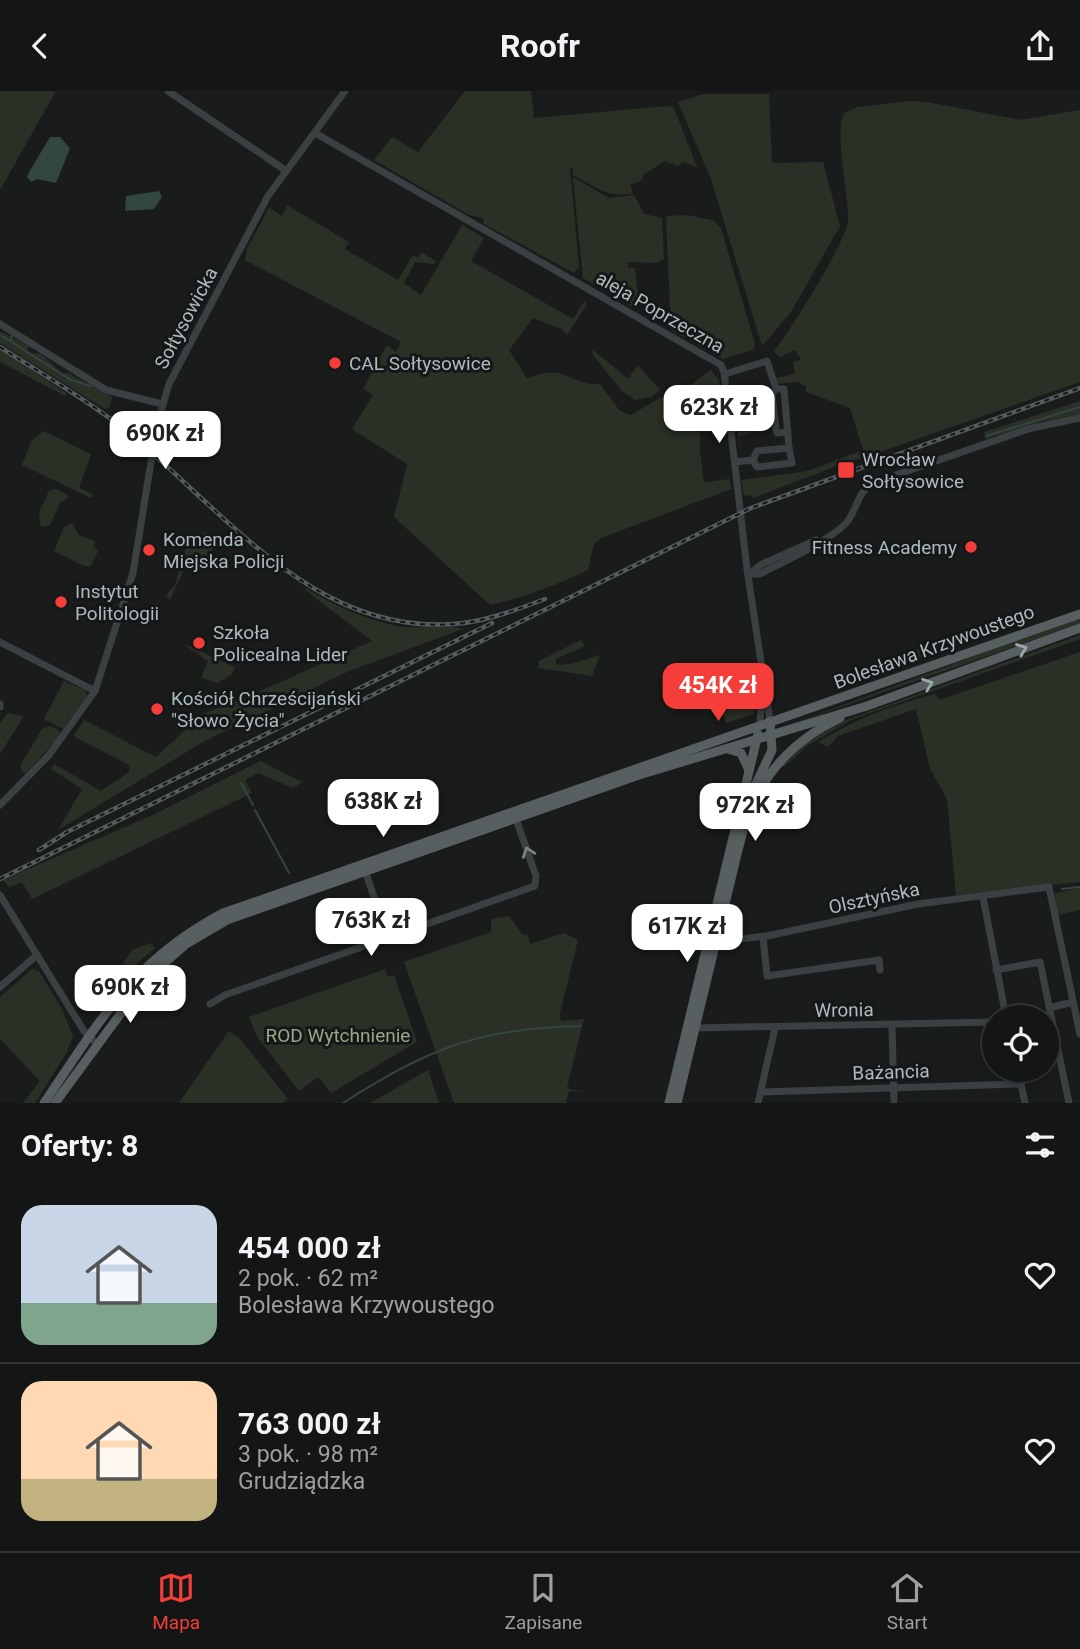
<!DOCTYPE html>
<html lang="pl">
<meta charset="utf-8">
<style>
body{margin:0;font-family:Roboto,sans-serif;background:#1d1e1e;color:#f1f3f6;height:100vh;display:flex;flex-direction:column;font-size:26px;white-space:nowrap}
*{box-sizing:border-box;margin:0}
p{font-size:23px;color:#9d9fa0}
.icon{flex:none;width:38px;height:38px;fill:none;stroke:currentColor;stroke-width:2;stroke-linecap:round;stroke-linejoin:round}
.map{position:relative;height:1012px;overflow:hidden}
.panel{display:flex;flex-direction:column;background:#141515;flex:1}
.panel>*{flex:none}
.controls{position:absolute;left:982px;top:914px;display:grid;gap:14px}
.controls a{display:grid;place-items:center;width:77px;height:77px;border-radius:50%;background:#141515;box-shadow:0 4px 10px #0003,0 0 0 2px #333434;font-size:35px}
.price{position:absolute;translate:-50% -60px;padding:0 16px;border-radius:14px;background:#fff;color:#222;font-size:23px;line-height:46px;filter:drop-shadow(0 2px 4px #0008)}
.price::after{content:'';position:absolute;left:50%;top:42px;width:21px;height:16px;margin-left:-10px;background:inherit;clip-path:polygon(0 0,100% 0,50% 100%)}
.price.on{background:#f53e3a;color:#fff}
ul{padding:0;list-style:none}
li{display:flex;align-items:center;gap:21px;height:175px;padding:0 21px}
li+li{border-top:2px solid #333434}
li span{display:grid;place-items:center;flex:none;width:196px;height:140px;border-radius:21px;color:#555}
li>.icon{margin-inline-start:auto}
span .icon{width:84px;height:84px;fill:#fffc;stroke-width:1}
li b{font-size:30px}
h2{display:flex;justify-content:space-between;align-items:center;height:84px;padding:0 21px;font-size:30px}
header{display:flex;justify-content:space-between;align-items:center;height:91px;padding:0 21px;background:#141515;font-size:32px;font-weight:700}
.dock{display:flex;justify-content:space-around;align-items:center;height:98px;border-top:2px solid #333434;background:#141515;font-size:19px;color:#9d9fa0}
.dock a{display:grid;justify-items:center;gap:4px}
.dock .on{color:#f53e3a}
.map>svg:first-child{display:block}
.green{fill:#2b3026}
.water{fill:#324642}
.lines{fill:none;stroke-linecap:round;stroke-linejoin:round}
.stream{stroke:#324642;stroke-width:2}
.minor{stroke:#3b4042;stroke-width:7}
.major{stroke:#575f61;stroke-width:9}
.rail-casing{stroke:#545c5d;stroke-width:4.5}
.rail{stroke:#151718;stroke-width:2;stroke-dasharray:5;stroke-linecap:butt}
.oneway{stroke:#9ca9aa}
.oneway2{stroke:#7a8485}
.poi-dot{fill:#f53e3a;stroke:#151718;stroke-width:2.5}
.labels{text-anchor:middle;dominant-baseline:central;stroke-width:6;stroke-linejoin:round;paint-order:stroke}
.street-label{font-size:19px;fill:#adbbbc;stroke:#151718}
.poi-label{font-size:19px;fill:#adbbbc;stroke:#151718;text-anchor:start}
.park-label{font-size:19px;fill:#98a784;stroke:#151718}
</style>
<header><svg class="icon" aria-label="back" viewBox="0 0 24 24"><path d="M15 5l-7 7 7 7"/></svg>Roofr<svg class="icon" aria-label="share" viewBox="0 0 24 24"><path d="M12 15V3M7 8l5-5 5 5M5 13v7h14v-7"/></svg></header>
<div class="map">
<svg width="1080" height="1012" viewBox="0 0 1080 1012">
<rect width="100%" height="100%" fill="#1a1c1c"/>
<g class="green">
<polygon points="0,0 56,0 0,99"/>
<path d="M465,0H531L534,27L668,15L674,17L697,76L684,71L678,75L665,70L643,84L642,89L630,94L633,102C606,108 596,95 573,84V77H570L579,176L574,182L484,133L483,127L469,124L374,69L392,46L418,61Z"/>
<polygon points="703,3 769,3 772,72 823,71 840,135 791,221 762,255 711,88 678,11"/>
<path d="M910,10L927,11L1020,29L1080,19V291L860,368C852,368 772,400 754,407L751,404L744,405L741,389L808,380L863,359L850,317L806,301V295L797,291L776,293L775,287L795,283L793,271L801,269L795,259L780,266L774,260C789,242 848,148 848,129C849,101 834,46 844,22L858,16Z"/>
<polygon points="573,86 609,107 634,104 644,123 662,127 664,168 657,172 628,171 628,177 635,177 638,206 634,217 583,187"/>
<path d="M287,114L349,151L345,158L398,189L413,164L418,167L421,161L436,170L434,173L415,171L404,192L421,204L462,134L484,147L471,170L573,228L584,211L587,213L567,244L562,238L533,227L509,259L527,287C538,284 550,279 561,283C575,287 585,295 600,293L620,320L631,324L663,305L668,311L711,279L719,289L722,313L709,317C694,339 701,365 704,391L730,388L731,398L601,447L594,453L588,479C551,496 526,506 490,514L394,426L407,373L352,338L373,304L363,298L375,276L371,274L375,266L379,268L387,254L396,261L401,251L245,169L247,158L269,116L282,125Z"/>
<polygon points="687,124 713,129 721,137 755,253 753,259 723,268 671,239 666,128 667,125"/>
<polygon points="0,240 29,255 27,259 30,262 41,263 62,282 68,282 112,306 110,316 105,318 0,252"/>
<polygon points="0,258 66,302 65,305 0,271"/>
<polygon points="593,259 628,288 638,274 660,299 651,306 635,309 622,300 592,263"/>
<polygon points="752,301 756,342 743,335 740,317 738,333 752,342 739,345 741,366 733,306 741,306 741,313"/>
<polygon points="1080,310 1080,324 1044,330 986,348 984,341"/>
<polygon points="44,340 91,363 79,397 93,403 91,407 22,374 32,349"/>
<polygon points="56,398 68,404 68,407 60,412 50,434 45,436 40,434 39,421 49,400"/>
<polygon points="72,432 79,444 95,450 94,456 98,460 91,475 84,475 54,460 64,436"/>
<polygon points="204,441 218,452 199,474 188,469 170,509 166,504 175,494 188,451"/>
<path d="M306,497C336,516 368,530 403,536C422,538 445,532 463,538L349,580L203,651L58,739L82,698L51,678L54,673L101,700L129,681V674L73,645L84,629L156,666L185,639L178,632L245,607L372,550L305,499Z"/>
<polygon points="1080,526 1080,533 778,638"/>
<polygon points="1080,544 1080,548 851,629 807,655 784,676 781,674 802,654 838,632"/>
<polygon points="581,549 585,555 556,568 556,574 571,573 600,564 592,585 538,577 539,570"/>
<polygon points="944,549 931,563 841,594 844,584"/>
<polygon points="182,552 235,576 232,583 218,592 201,587 208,570"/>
<path d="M1080,561V791L956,804L947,708L930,678L916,618L838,645L828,656L818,651C853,629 895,613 935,603L939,609Z"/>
<polygon points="752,582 754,582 754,623 726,632 712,592 747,583 749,588 752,588"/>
<polygon points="64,590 82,598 84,597 87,605 63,638 44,628"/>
<polygon points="8,622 24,625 0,663 0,632"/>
<polygon points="49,635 59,639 61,644 26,682 23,682 20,675 42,638"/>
<polygon points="261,670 302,691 293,697 258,682 245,689 252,702 32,808 22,791 10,796 3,789 155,723"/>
<polygon points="1080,797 1080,819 1057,824 1055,802"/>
<polygon points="509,825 523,844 527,843 530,853 564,842 578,849 559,926 562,930 584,928 567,997 585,1001 569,1000 566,1012 454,1012 404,871 491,841 491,828"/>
<polygon points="151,852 155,857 127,881 104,911 84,914 100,894 109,895 132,859"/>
<polygon points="32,878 39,880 62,918 73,945 67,961 35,1012 23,1012 40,990 0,948 0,906"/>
<polygon points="385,878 388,886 394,884 417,951 331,1002 318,986 299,1000 258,947 249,926"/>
<polygon points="229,940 242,950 288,1008 283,1012 179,1012"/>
<polygon points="428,979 439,1012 370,1012"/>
</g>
<g class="water">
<polygon points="50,46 60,46 70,57 56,92 37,88 31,91 27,86 29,81"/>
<polygon points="159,100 162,106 154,118 125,120 126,105"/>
</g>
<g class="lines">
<g class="stream">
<polyline points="0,244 10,250 12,245"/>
<polyline points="10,250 71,289 91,295"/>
<polyline points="986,345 1080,316"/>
<polyline points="241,692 253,714"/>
<polyline points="255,719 289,782"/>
<polyline points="1062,798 1080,796"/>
<path d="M343,1012C428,958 478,937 581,935"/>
</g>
<g class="minor">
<polyline points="168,0 285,79"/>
<polyline points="315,42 721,274 724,281 747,478 770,630"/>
<polyline points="0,233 106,299 162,313"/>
<polyline points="725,283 767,270 776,298"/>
<polyline points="753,369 757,376 792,372 789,357"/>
<polyline points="735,371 753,369 757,360 789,357 784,298 776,298 772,303 776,338 777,342 788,341"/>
<path d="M748,483H760C781,472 831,449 846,432C858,419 856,402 873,392L1028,338L1080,327"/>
<polyline points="749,483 762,473 816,449"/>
<polyline points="0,551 95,600"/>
<polyline points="0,613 0,616"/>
<polyline points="760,634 762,580"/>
<polyline points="0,714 49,664 95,600 133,482 157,334 169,293 268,105 345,0"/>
<polyline points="364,777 388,846"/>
<polyline points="0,804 84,940 97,953"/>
<polyline points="983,806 1006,926"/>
<polyline points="763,846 767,885 879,869 880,879"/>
<polyline points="714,851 767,845 918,813 1049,796 1080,943"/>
<polyline points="996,879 1040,871 1069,1012"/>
<polyline points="0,896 37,864"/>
<polyline points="210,913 225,904 535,795 536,785 516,728"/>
<polyline points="1049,917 1073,911"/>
<polyline points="892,934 894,1012"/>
<polyline points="695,937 994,931"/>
<polyline points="1018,978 1025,1012"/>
<polyline points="761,1001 1021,993"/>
<polyline points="758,1012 775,937"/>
</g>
<g class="major">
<polyline points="728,658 741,662 748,677"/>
<path d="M757,704C775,670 804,644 840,627"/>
<path d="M44,1012C100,930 132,870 223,822L1080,523"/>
<polyline points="55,1012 146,888 186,853 227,829 639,684 867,615 1080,537"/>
<polyline points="669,1012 758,643"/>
<polyline points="677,1012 738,759 755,695 772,659 770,630"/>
</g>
<defs>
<g id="rail">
<path d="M0,256C40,282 83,306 120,335C224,417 315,550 464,532C492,528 519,518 545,508"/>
<polyline points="39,759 67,741 492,532"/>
<polyline points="0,788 751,417 1080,297"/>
</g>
</defs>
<use href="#rail" class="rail-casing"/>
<use href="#rail" class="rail"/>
</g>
<defs><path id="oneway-chevron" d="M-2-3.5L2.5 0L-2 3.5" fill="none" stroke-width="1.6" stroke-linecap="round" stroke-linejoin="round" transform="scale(1.75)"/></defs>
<g class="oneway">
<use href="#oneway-chevron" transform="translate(1022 558) rotate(-21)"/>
<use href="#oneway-chevron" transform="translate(928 593) rotate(-20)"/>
</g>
<use class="oneway2" href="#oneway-chevron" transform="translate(528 761) rotate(-109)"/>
<g class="poi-dot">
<circle cx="335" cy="272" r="7"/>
<rect x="837" y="370" width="18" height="18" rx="3.5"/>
<circle cx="971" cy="456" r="7"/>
<circle cx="149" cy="459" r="7"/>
<circle cx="61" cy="511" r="7"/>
<circle cx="199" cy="552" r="7"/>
<circle cx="157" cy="618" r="7"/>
</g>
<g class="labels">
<g class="street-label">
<text transform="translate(660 221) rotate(30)">aleja Poprzeczna</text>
<text transform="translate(186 227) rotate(-62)">Sołtysowicka</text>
<text transform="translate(934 556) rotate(-20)">Bolesława Krzywoustego</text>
<text transform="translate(874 807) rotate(-12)">Olsztyńska</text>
<text transform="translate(844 919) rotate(-1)">Wronia</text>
<text transform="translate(891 981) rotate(-2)">Bażancia</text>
</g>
<g class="poi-label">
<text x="349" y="272">CAL Sołtysowice</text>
<text x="862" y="368">Wrocław<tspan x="862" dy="22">Sołtysowice</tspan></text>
<text x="163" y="448">Komenda<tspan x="163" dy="22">Miejska Policji</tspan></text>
<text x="957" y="456" text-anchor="end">Fitness Academy</text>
<text x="75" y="500">Instytut<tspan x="75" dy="22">Politologii</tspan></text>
<text x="213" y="541">Szkoła<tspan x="213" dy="22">Policealna Lider</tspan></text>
<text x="171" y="607">Kościół Chrześcijański<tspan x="171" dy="22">"Słowo Życia"</tspan></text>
</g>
<g class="park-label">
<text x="338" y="944">ROD Wytchnienie</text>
</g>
</g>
</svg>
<div class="controls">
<a><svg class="icon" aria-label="locate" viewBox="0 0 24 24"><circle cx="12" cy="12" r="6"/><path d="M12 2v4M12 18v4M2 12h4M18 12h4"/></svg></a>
</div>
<b class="price" style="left:719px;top:354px">623K zł</b>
<b class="price" style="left:165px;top:380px">690K zł</b>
<b class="price on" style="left:718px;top:632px">454K zł</b>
<b class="price" style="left:383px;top:748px">638K zł</b>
<b class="price" style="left:755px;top:752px">972K zł</b>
<b class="price" style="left:371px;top:867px">763K zł</b>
<b class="price" style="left:687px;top:873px">617K zł</b>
<b class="price" style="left:130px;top:934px">690K zł</b>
</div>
<section class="panel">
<h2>Oferty: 8<svg class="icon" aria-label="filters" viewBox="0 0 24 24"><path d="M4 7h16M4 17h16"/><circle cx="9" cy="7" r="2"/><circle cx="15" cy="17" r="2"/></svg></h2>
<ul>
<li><span style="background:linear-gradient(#c9d6e8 70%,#7fa58c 0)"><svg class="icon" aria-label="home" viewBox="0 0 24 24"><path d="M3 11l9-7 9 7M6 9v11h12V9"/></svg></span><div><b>454 000 zł</b><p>2 pok. · 62 m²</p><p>Bolesława Krzywoustego</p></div><svg class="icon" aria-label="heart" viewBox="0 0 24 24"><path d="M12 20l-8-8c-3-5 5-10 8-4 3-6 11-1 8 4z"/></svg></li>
<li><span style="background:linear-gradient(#ffd9b3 70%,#c2b280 0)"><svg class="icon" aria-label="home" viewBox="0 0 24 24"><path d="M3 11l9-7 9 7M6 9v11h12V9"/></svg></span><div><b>763 000 zł</b><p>3 pok. · 98 m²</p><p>Grudziądzka</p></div><svg class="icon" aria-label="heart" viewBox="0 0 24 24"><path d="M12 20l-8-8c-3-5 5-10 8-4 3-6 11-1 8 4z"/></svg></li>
</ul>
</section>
<nav class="dock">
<a class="on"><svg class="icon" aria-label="map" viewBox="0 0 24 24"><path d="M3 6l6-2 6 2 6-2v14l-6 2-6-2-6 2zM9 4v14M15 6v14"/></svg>Mapa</a>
<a><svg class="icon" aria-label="saved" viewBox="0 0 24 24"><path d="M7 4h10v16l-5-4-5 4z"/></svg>Zapisane</a>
<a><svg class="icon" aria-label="home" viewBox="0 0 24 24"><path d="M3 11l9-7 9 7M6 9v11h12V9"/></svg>Start</a>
</nav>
